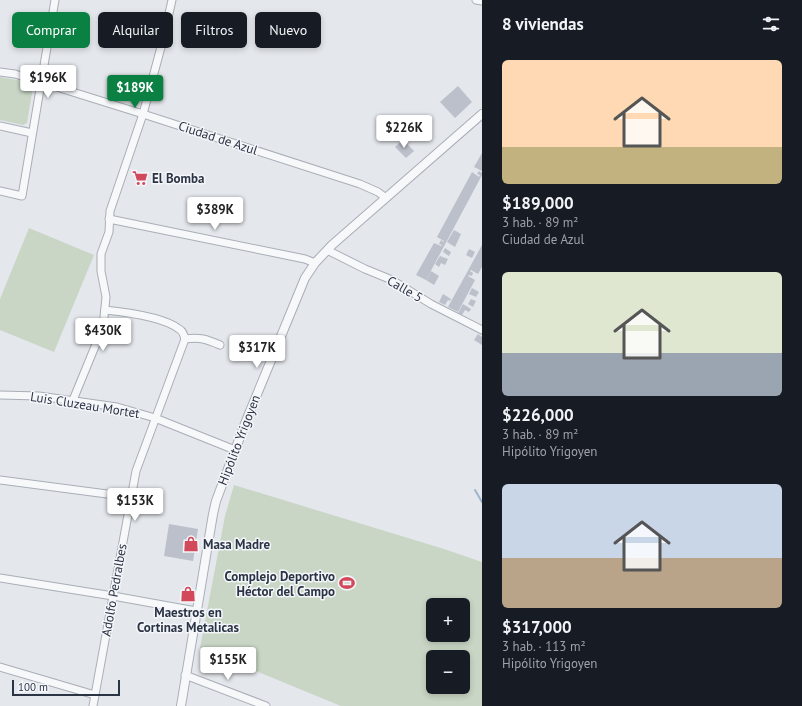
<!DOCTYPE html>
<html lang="es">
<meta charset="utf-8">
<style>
body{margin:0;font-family:"PT Sans",sans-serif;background:#242831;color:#f1f3f6;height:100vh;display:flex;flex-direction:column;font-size:15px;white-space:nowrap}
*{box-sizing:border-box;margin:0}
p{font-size:13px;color:#9ea1a6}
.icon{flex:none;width:22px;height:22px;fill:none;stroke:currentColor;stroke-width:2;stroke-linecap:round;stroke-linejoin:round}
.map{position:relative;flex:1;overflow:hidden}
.panel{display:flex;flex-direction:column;background:#171b24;width:320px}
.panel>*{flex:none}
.top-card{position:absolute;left:12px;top:12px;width:380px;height:36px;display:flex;gap:8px}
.tools{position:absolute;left:426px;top:598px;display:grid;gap:8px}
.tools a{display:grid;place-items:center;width:44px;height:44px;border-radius:6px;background:#171b24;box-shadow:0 2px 6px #0003;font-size:20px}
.scale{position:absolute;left:12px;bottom:10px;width:108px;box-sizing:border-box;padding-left:4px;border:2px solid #2b3445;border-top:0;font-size:11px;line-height:14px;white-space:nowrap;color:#2b3445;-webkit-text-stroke:3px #f4f6f9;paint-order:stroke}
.price{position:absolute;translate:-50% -34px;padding:0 9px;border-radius:4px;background:#fff;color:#222;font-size:13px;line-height:26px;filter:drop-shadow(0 1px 2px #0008)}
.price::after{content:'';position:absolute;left:50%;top:24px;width:12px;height:9px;margin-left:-6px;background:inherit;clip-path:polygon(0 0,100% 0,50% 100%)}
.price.on{background:#0b8043;color:#fff}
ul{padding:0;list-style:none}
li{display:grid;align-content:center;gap:8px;height:212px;padding:0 20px}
li span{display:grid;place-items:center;height:124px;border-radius:6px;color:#555}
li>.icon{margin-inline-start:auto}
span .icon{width:72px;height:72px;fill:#fffc;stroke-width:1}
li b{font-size:17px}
h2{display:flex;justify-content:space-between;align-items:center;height:48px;padding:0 20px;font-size:17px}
.pill{padding:0 14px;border-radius:6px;background:#171b24;box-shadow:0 2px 6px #0003;font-size:14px;line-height:36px}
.pill.on{background:#0b8043;color:#fff}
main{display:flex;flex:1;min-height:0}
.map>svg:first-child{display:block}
.green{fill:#c9d6c5;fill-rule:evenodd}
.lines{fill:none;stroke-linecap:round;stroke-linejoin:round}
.stream{stroke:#9fb4cc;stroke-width:2}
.building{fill:#bbc0ca}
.minor-casing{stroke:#a9aeb7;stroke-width:9}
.tertiary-casing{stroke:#a9aeb7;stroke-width:10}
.minor{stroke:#f7f8fa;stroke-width:7}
.tertiary{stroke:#f7f8fa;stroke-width:8}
.labels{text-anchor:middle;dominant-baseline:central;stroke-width:3;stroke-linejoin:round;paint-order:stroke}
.street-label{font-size:13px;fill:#2b3445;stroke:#f4f6f9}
.poi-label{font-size:13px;font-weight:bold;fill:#2b3445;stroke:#f4f6f9;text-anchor:start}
</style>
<main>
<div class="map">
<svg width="482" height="706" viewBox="0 0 482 706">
<rect width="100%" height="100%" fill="#e4e7ec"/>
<g class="green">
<polygon points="0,77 28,82 31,83 33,87 27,123 23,125 0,120"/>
<polygon points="29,228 94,255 54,352 0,330 0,299"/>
<path d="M234,485L444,549L482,562V706H341L200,648L225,516ZM433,605H463V635H433ZM433,657H463V687H433Z"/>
</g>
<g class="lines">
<polyline class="stream" points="475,490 482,502"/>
</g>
<g class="building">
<polygon points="458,86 472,102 455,118 440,102"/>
<polygon points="403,140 414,151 406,158 395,147"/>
<polygon points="482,153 482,171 474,167"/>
<polygon points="479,171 482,173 482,175 426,280 416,275 434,243 441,246 442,245 439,244 441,240 444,242 444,241 437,237 472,172 479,177 480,175 477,174"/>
<polygon points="454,230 461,234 455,247 447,242"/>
<polygon points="482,245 482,267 478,274 471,270 470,271 473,273 472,276 469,275 468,276 475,280 458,312 448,307"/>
<polygon points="445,248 451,252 449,256 443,252"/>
<polygon points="469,249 475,252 472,258 466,255"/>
<polygon points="440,256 448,259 445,265 441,263 439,267 435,264"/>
<polygon points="431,271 439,276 434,285 426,280"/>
<polygon points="472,288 479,292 476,297 469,294"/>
<polygon points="443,294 451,299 450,301 448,300 445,305 439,302"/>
<polygon points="471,299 476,301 473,307 468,304"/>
<polygon points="463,304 471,309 469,312 465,310 462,315 458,313"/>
<polygon points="478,334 482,337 482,345 474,340"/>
<polygon points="169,524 198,529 193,561 164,556"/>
</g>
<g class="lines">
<defs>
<g id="minor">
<polyline points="476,0 482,1"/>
<polyline points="0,72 15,74 143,114 360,184 378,192 386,198"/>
<polyline points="0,126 32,133"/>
<polyline points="0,191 22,196 55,0"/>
<polyline points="109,219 305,259 315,263"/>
<polyline points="327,250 365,269 392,280 431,304 482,330"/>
<path d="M105,310C124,312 164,317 179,329C183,331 184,335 185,339"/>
<path d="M185,339C200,337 206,339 220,345"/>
<polyline points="0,395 39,396 117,407 155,418 235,450"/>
<polyline points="73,400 103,327 106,297 101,271 101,254 109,232 110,211 143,114 164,36 172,0"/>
<polyline points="0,480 130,497"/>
<polyline points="0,578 113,596 196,611"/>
<polyline points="0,667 95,695"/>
<polyline points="185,675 266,706"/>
<polyline points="93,706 136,471 185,339"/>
</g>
<polyline id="tertiary" points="181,706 213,514 216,501 246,421 305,278 315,263 332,245 482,114"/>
</defs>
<use href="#minor" class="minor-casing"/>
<use href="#tertiary" class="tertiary-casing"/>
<use href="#minor" class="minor"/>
<use href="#tertiary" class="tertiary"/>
</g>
<defs>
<symbol id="supermarket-bare" viewBox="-9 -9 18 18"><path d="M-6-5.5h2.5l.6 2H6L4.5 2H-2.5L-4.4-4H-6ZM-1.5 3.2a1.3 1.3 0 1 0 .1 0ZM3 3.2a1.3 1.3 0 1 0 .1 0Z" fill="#d1495b" stroke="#f4f6f9" stroke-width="2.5" paint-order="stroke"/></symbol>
<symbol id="shop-bare" viewBox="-9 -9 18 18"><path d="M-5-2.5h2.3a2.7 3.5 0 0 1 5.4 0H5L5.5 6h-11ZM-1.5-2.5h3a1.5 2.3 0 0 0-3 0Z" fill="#d1495b" stroke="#f4f6f9" stroke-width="2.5" paint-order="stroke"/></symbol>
<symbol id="stadium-bare" viewBox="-9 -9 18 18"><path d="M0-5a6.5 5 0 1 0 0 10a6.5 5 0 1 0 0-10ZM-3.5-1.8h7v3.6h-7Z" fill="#d1495b" stroke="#f4f6f9" stroke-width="2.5" paint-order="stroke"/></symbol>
</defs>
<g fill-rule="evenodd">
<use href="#supermarket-bare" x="129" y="167" width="22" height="22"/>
<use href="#shop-bare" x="180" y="533" width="22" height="22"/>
<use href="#stadium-bare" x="336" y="572" width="22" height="22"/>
<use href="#shop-bare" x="177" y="583" width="22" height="22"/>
</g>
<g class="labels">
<g class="street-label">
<text transform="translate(218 138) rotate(18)">Ciudad de Azul</text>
<text transform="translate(405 289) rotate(30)">Calle 5</text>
<text transform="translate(85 405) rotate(9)">Luis Cluzeau Mortet</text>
<text transform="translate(239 440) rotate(-69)">Hipólito Yrigoyen</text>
<text transform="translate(114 590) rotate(-80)">Adolfo Pedralbes</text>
</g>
<g class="poi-label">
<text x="152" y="178">El Bomba</text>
<text x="203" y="544">Masa Madre</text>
<text x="335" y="576" text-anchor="end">Complejo Deportivo<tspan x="335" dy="15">Héctor del Campo</tspan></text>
<text x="188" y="612" text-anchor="middle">Maestros en<tspan x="188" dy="15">Cortinas Metalicas</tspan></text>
</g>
</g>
</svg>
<div class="tools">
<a>+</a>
<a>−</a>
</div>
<div class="scale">100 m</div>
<b class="price" style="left:48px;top:99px">$196K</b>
<b class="price on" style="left:135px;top:109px">$189K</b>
<b class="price" style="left:404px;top:149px">$226K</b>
<b class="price" style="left:215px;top:231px">$389K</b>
<b class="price" style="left:103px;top:352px">$430K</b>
<b class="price" style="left:257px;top:369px">$317K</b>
<b class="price" style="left:135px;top:522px">$153K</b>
<b class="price" style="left:228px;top:681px">$155K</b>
<div class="top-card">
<a class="pill on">Comprar</a>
<a class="pill">Alquilar</a>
<a class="pill">Filtros</a>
<a class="pill">Nuevo</a>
</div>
</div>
<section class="panel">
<h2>8 viviendas<svg class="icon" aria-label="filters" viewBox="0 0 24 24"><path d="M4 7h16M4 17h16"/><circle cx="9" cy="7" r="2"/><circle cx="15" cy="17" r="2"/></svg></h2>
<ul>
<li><span style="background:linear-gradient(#ffd9b3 70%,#c2b280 0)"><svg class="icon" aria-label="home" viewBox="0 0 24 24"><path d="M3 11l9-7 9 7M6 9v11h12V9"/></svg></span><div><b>$189,000</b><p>3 hab. · 89 m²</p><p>Ciudad de Azul</p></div></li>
<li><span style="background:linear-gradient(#dfe7d0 65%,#9aa5b1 0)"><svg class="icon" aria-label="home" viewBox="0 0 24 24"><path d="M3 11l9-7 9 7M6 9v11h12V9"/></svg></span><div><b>$226,000</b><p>3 hab. · 89 m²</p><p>Hipólito Yrigoyen</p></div></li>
<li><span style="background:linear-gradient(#c9d6e8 60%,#b9a48a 0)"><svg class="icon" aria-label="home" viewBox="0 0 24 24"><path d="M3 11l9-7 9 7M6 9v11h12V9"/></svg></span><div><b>$317,000</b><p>3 hab. · 113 m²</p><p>Hipólito Yrigoyen</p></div></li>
</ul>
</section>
</main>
